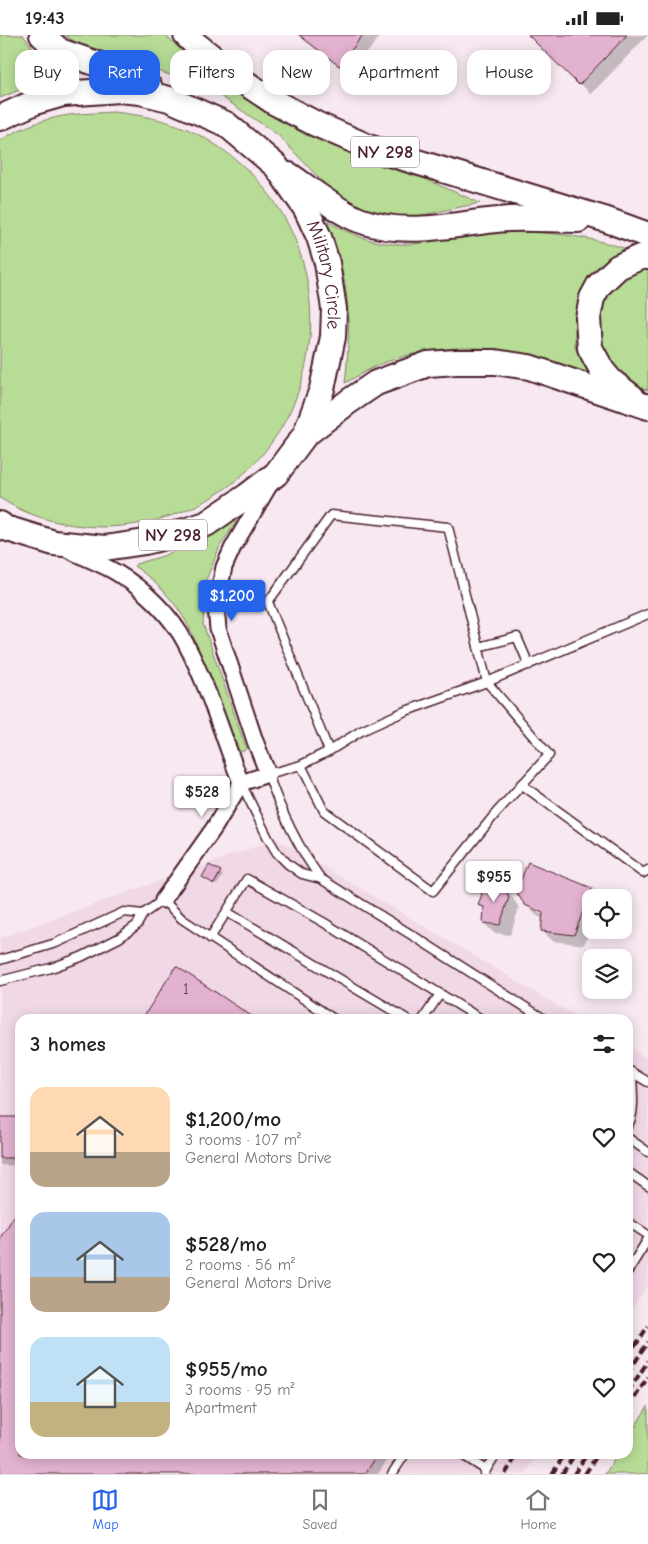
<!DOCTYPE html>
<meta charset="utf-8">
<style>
body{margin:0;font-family:"Comic Neue",sans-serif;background:#f2f2f2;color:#222;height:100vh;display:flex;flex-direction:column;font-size:19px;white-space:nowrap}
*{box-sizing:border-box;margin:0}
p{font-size:16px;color:#767676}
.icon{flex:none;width:28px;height:28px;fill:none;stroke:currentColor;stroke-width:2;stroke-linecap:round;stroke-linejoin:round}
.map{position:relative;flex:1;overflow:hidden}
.panel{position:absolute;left:15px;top:979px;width:618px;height:445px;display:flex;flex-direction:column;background:#fff;border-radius:15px;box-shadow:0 2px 12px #0003}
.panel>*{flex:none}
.hud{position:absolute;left:15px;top:15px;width:619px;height:45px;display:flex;gap:10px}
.tools{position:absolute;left:582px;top:854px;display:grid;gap:10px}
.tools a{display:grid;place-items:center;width:50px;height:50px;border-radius:10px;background:#fff;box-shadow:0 2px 12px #0003;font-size:25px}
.price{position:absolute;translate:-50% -42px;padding:0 11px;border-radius:5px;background:#fff;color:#222;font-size:16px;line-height:32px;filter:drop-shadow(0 1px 2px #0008)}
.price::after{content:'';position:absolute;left:50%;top:30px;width:15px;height:11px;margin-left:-8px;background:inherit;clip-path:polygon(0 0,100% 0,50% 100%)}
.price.current{background:#2563eb;color:#fff}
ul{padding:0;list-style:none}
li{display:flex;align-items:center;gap:15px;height:125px;padding:0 15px}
li span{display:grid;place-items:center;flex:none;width:140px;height:100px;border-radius:15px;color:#555}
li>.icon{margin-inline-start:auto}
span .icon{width:60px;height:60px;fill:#fffc;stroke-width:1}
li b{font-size:21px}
h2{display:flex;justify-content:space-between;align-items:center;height:60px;padding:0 15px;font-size:21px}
.tag{padding:0 18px;border-radius:15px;background:#fff;box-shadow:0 2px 12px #0003;font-size:18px;line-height:45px}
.tag.current{background:#2563eb;color:#fff}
.status{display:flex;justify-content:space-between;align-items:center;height:35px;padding:0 25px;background:#fff;direction:ltr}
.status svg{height:14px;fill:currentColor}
.dock{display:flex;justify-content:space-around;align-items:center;height:70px;border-top:1px solid #e0e0e0;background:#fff;font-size:14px;color:#767676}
.dock a{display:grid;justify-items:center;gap:2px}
.dock .current{color:#2563eb}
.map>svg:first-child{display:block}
.built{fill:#f1d8e7}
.green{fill:#b7dc96;stroke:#807e60}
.shadow{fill:#0003}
.building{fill:#e3b2d1;stroke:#4a1f2b}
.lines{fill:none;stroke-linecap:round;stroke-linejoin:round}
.service-casing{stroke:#4a1f2b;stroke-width:11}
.minor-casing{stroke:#4a1f2b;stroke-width:19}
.primary-casing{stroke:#4a1f2b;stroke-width:28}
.service{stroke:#fff;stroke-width:8}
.minor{stroke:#fff;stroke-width:15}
.primary{stroke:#fff;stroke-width:24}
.rail{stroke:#4a1f2b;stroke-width:4;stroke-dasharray:8 4;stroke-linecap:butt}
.labels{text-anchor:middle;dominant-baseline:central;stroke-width:4;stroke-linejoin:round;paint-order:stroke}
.number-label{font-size:16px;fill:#704454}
.shield{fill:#fff;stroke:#80626b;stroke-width:1}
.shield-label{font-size:18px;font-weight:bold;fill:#4a1f2b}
.street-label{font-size:19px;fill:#4a1f2b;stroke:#fff}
</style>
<div class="status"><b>19:43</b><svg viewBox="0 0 49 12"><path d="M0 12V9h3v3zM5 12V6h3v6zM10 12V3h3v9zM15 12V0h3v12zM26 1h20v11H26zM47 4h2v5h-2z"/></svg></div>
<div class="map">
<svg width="648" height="1439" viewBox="0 0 648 1439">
<rect width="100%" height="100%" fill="#f7e8f1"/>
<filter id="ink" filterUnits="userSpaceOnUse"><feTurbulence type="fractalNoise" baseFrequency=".02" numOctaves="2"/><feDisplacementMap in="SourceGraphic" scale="10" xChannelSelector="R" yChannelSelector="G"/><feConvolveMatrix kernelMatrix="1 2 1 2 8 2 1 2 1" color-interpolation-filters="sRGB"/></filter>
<g filter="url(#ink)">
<g class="built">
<polygon points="277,804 580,984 20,984 20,1419 538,1419 525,1439 0,1439 0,903"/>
<polygon points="628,1012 648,1024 648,1250 628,1281"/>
</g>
<g class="green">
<polygon points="0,0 23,0 34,15 63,34 64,38 38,47 0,63"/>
<polygon points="64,0 165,0 182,16 232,54 273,82 304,99 378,130 425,144 480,168 408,183 373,179 336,161 278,100 207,52 133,28 102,20 79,9"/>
<path d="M114,77C139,80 164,84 187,94C378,183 339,462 130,490C87,496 37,488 0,463V106C22,91 52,81 78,79C90,78 102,78 114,77Z"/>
<path d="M324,184C351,201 379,211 411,209C435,208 458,199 483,198C535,195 579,198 630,215L590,244L578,267L575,284V312L584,331L592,343C574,336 556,328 538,323C488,308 435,310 386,327C372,332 358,341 345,348C352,289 350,238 324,184Z"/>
<polygon points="648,233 648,355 632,350 620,344 600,319 596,281 607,257 622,242 642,234"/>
<path d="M236,485L235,489L220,511L206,545L203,589L245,710L246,714L244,716H241L238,714C224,686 214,655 202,625C198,614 194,601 188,590C176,567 155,545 134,531L136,529L163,521L199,505Z"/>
<polygon points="648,1371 648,1439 605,1439 618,1419 628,1419 628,1403"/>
</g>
<g class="shadow">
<polygon points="298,0 381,0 350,40"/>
<polygon points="530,0 648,0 591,59"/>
<polygon points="210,832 223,840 217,850 206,844"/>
<polygon points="500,849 511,860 519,873 510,900 494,898 484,888 485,875 480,869"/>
<polygon points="592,854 600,862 591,862 591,892 584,910 553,906 542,896 544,884 537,881 530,874 548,882 549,880 529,871 529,873 526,870"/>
<polygon points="0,1083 20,1083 20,1131 0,1130"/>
<polygon points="20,1175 20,1419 391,1419 378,1439 0,1439 0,1206"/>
</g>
<g class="building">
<polygon points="299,0 363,0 339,31"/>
<polygon points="528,0 627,0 579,50"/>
<polygon points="528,827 592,853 574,900 541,896 543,878 525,870 516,857"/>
<polygon points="209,830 221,836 214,849 202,842"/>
<polygon points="492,848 501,848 509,862 500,890 483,888 484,872 478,870 482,859 479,856"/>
<polygon points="176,931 256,984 142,984"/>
<rect x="0" y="1082" width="20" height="41"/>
<polygon points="20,1172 20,1419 378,1419 365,1439 0,1439 0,1203"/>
</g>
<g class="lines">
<defs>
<g id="service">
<polyline points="478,612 517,602 529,630"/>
<polyline points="301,730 324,776 433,856 496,778 549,720 487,647 648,579"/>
<polyline points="241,748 268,803 277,818 288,829 302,839 321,844 415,902 544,984"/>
<polyline points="521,749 643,838 648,835"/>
<path d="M321,844C297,811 281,777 268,739L301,730L329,716L268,567L331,480L448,492L487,647L403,677L361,696L329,716"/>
<polyline points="227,877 407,984"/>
<polyline points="210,903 247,844 323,887 481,984"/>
<polyline points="0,925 56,908 124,877 143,879"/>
<polyline points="0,946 51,933 81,922 119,903 137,890 143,879 163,865 182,884 334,984"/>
<polyline points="423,984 440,959"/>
<polyline points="628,1035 648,1047"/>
<path d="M628,1090C636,1079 632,1051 632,1038"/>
<polyline points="628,1103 648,1117"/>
<polyline points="628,1137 648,1151"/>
<polyline points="628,1187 648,1200"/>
<polyline points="628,1236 648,1204"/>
<polyline points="461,1419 486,1435"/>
<polyline points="484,1438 496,1419"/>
<polyline points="392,1439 405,1419"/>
</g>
<g id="minor">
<path d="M69,515C85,523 102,529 117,538C144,554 172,581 186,609C209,653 223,702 241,748"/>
<polyline points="163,865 214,793 241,748 268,739 255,706 218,594 216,571 224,532 233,512 270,449"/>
</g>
<g id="primary">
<polyline points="42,0 60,16 118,36 150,53"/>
<polyline points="186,0 194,8 244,47 274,67 316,89 371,113 607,185 648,200"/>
<path id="s1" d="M0,83L35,67L63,59L119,55L140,57L169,64L226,89L276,131L306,174L319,202L327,228L334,274L333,302L322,354L305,400L276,439L247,461L206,489L166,502L145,507L105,513L54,508L5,493L0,489"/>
<path d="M289,140C310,154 336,176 359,185C409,204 458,187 509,184C532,183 555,185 578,185"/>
<polyline points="632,362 611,346 602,335 590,313 588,283 592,263 599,250 618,232 640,222 648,222"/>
<polyline points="305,400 348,367 376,348 428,329 456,327 495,327 529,332 648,372"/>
</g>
</defs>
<use href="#service" class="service-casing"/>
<use href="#minor" class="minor-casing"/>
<use href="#primary" class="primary-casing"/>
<use href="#service" class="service"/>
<use href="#minor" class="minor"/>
<use href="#primary" class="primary"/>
<g class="rail">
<polyline points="628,1322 648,1291"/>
<polyline points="628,1338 648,1307"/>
<polyline points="628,1357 648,1326"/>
<polyline points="628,1373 648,1342"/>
<polyline points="505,1439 518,1419"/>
<polyline points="552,1439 565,1419"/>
<polyline points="562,1439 575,1419"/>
<polyline points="574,1439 587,1419"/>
<polyline points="585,1439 598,1419"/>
</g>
</g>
</g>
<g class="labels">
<g class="number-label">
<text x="186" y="954">1</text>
</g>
<g class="shield">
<rect x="351" y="101.5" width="68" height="31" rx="4"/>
<rect x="139" y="484.5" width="68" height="31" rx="4"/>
</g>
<g class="shield-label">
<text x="385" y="117">NY 298</text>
<text x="173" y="500">NY 298</text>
</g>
<g class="street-label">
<text stroke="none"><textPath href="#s1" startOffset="424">Military Circle</textPath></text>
</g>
</g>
</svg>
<div class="tools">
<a><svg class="icon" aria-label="locate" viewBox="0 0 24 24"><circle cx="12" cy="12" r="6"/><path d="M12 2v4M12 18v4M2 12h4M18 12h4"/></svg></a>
<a><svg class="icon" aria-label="layers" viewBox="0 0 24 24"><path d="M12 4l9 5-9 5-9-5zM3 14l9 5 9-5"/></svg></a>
</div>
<b class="price current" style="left:232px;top:587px">$1,200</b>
<b class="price" style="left:202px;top:783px">$528</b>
<b class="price" style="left:494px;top:868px">$955</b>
<div class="hud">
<a class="tag">Buy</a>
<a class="tag current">Rent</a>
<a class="tag">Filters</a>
<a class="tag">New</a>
<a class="tag">Apartment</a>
<a class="tag">House</a>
</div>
<section class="panel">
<h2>3 homes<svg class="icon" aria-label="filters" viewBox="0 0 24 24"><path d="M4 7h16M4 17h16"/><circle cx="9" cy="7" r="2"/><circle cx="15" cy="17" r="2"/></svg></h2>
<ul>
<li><span style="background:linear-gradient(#ffd9b3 65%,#b9a48a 0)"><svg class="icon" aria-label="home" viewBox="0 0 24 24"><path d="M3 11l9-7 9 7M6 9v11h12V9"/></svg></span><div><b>$1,200/mo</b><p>3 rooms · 107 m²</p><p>General Motors Drive</p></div><svg class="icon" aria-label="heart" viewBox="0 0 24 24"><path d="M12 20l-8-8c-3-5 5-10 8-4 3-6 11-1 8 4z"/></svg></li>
<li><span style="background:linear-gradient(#a9c7e8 65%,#b9a48a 0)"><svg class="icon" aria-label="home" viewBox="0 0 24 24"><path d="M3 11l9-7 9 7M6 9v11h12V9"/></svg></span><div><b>$528/mo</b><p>2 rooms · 56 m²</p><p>General Motors Drive</p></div><svg class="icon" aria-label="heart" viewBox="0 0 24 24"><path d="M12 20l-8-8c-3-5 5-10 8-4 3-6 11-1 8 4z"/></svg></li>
<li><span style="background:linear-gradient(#bfe0f5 65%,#c2b280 0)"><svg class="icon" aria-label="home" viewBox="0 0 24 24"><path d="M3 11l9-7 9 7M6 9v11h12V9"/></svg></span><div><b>$955/mo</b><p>3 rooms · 95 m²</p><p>Apartment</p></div><svg class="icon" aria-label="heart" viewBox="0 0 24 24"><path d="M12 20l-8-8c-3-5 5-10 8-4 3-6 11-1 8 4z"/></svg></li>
</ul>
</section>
</div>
<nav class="dock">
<a class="current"><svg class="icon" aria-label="map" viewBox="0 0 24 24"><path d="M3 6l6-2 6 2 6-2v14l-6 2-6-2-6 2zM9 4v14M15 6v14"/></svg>Map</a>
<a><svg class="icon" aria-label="saved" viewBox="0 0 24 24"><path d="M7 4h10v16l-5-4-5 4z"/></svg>Saved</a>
<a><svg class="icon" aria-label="home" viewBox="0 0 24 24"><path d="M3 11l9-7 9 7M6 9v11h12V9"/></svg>Home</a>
</nav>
